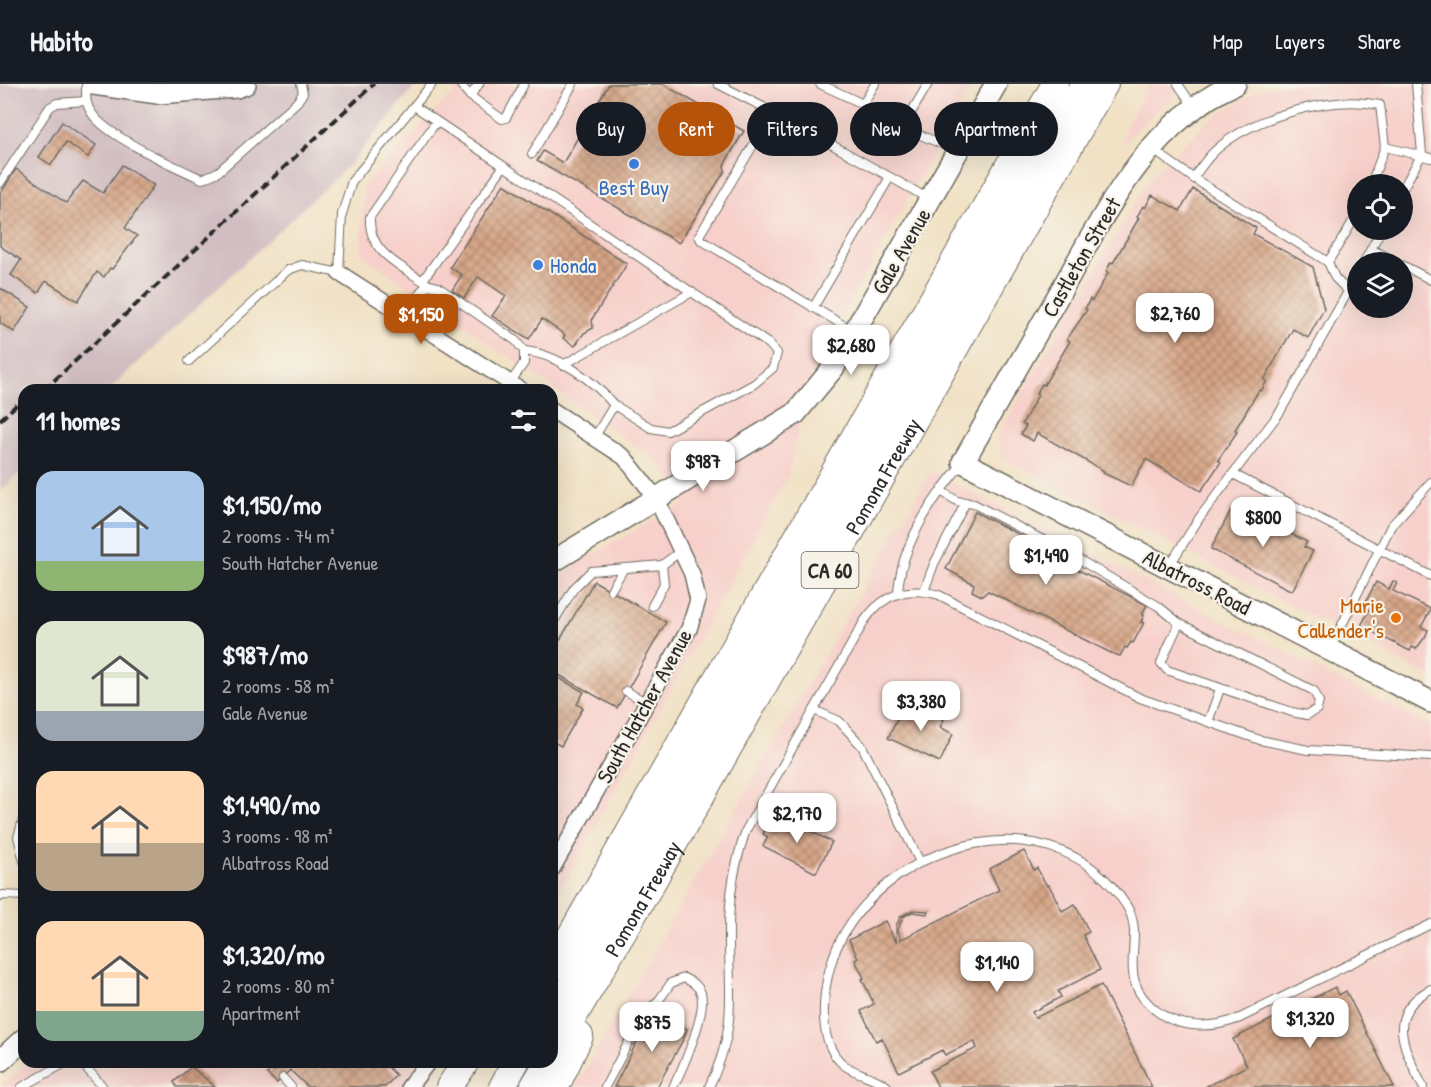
<!DOCTYPE html>
<meta charset="utf-8">
<style>
body{margin:0;font-family:"Patrick Hand",sans-serif;background:#20242c;color:#f1f3f6;height:100vh;display:flex;flex-direction:column;font-size:22px;white-space:nowrap}
*{box-sizing:border-box;margin:0}
p{font-size:20px;color:#9ea1a6}
.icon{flex:none;width:33px;height:33px;fill:none;stroke:currentColor;stroke-width:2;stroke-linecap:round;stroke-linejoin:round}
.map{position:relative;flex:1;overflow:hidden}
.sheet{position:absolute;left:18px;top:300px;width:540px;height:684px;display:flex;flex-direction:column;background:#171b24;border-radius:18px;box-shadow:0 6px 24px #0002}
.sheet>*{flex:none}
.guide{position:absolute;left:576px;top:18px;width:570px;height:54px;display:flex;gap:12px}
.fabs{position:absolute;left:1347px;top:90px;display:grid;gap:12px}
.fabs a{display:grid;place-items:center;width:66px;height:66px;border-radius:50%;background:#171b24;box-shadow:0 6px 24px #0002;font-size:30px}
.price{position:absolute;translate:-50% -51px;padding:0 14px;border-radius:12px;background:#fff;color:#222;font-size:20px;line-height:39px;filter:drop-shadow(0 2px 3px #0008)}
.price::after{content:'';position:absolute;left:50%;top:36px;width:18px;height:14px;margin-left:-9px;background:inherit;clip-path:polygon(0 0,100% 0,50% 100%)}
.price.on{background:#b45309;color:#fff}
ul{padding:0;list-style:none}
li{display:flex;align-items:center;gap:18px;height:150px;padding:0 18px}
li span{display:grid;place-items:center;flex:none;width:168px;height:120px;border-radius:18px;color:#555}
li>.icon{margin-inline-start:auto}
span .icon{width:72px;height:72px;fill:#fffc;stroke-width:1}
li b{font-size:26px}
h2{display:flex;justify-content:space-between;align-items:center;height:72px;padding:0 18px;font-size:26px}
.chip{padding:0 21px;border-radius:27px;background:#171b24;box-shadow:0 6px 24px #0002;font-size:21px;line-height:54px}
.chip.on{background:#b45309;color:#fff}
header{display:flex;align-items:center;gap:36px;box-sizing:border-box;height:84px;padding:0 30px;background:#171b24;border-bottom:2px solid #363941}
header strong{font-size:28px}
nav{display:flex;gap:33px;margin-inline-start:auto;font-size:21px}
.map>svg:first-child{display:block}
.built{fill:#f7d0cb;fill-rule:evenodd}
.industrial{fill:#d2bec2}
.building{fill:url(#building-cross-hatch)}
.lines{fill:none;stroke-linecap:round;stroke-linejoin:round}
.lane-casing{stroke:#706b61;stroke-width:10}
.street-casing{stroke:#706b61;stroke-width:18}
.secondary-casing{stroke:#706b61;stroke-width:24}
.highway-casing{stroke:#706b61;stroke-width:28}
.lane{stroke:#fff;stroke-width:8}
.street{stroke:#fff;stroke-width:15}
.secondary{stroke:#fff;stroke-width:21}
.highway{stroke:#fff;stroke-width:26}
.rail{stroke:#2b2b2b;stroke-width:4;stroke-dasharray:9 4.5;stroke-linecap:butt}
.shop-dot{fill:#3f7fe0;stroke:#f7f3e8;stroke-width:2}
.food-dot{fill:#e8710a;stroke:#f7f3e8;stroke-width:2}
.labels{text-anchor:middle;dominant-baseline:central;stroke-width:4.5;stroke-linejoin:round;paint-order:stroke}
.shield{fill:#f7f3e8;stroke:#686764;stroke-width:1.5}
.shield-label{font-size:21px;font-weight:bold;fill:#2b2b2b}
.shop-label{font-size:22px;fill:#366cbe;stroke:#f7f3e8}
.street-label{font-size:22px;fill:#2b2b2b;stroke:#f7f3e8}
.food-label{font-size:22px;fill:#c56008;stroke:#f7f3e8;text-anchor:end}
</style>
<header>
<strong>Habito</strong>
<nav><a>Map</a><a>Layers</a><a>Share</a></nav>
</header>
<div class="map">
<svg width="1431" height="1003" viewBox="0 0 1431 1003">
<defs>
<pattern id="building-cross-hatch" width="8" height="8" patternUnits="userSpaceOnUse" patternTransform="scale(1.5)"><rect width="8" height="8" fill="#d6a485"/><path d="M0 0l8 8M0 8l8-8" fill="none" stroke="#ae866d"/></pattern>
</defs>
<rect width="100%" height="100%" fill="#f7f3e8"/>
<filter id="ink" filterUnits="userSpaceOnUse"><feTurbulence type="fractalNoise" baseFrequency=".0167" numOctaves="2"/><feDisplacementMap in="SourceGraphic" scale="12" xChannelSelector="R" yChannelSelector="G"/><feConvolveMatrix kernelMatrix="1 2 1 2 8 2 1 2 1" color-interpolation-filters="sRGB"/></filter>
<filter id="wash" filterUnits="userSpaceOnUse"><feTurbulence type="fractalNoise" baseFrequency=".008" numOctaves="4" result="noise"/><feDisplacementMap in="SourceGraphic" scale="24" xChannelSelector="R" yChannelSelector="G"/><feGaussianBlur stdDeviation="1.35" result="paint"/><feColorMatrix in="noise" values="0 0 0 0 0 0 0 0 0 0 0 0 0 0 0 0 0 1.4 0 .05"/><feComposite in="paint" operator="in"/></filter>
<g filter="url(#wash)">
<rect width="100%" height="100%" fill="#f1e2c6"/>
<g class="built">
<polygon points="462,0 973,0 814,281 788,392 552,821 552,502 577,479 684,419 662,380 361,170 364,100"/>
<polygon points="1149,0 1188,0 1159,24 1122,60 1126,42"/>
<path d="M1289,0H1431V593L1001,373L997,352L1151,92L1207,38L1256,7ZM1358,100H1402V146H1358ZM1358,178H1402V224H1358Z"/>
<polygon points="931,387 1431,643 1431,1003 575,1003"/>
<polygon points="27,978 442,978 423,1003 0,1003"/>
</g>
<polygon class="industrial" points="0,0 417,0 349,81 109,306 24,306 24,385 0,407"/>
<g id="blocks">
<g class="building">
<polygon points="609,0 663,0 744,47 724,81 725,87 679,159 537,77 543,67 563,79"/>
<polygon points="62,38 96,61 88,73 66,58 51,81 39,73"/>
<polygon points="122,81 154,101 125,144 137,152 112,185 110,184 104,193 97,188 78,217 46,197 38,209 11,191 21,176 0,162 0,110 16,85 66,119 83,97 103,109"/>
<polygon points="504,100 627,180 592,235 593,244 584,249 575,262 563,254 565,251 542,235 529,255 492,232 506,212 478,193 464,214 452,206 462,191 450,183"/>
<polygon points="1193,105 1256,144 1253,150 1313,183 1324,225 1308,254 1293,245 1264,296 1267,297 1261,307 1259,306 1235,346 1237,348 1218,376 1221,378 1201,407 1146,375 1131,402 1103,389 1104,387 1037,349 1033,357 1021,350 1026,342 1022,340 1038,311 1036,310 1042,300 1044,301 1070,257 1067,255 1087,226 1085,225 1090,215 1092,217 1108,189 1106,188 1111,178 1113,179 1139,134 1137,133 1143,122 1145,124 1152,111 1180,127"/>
<polygon points="0,204 30,223 14,248 0,239"/>
<polygon points="1242,425 1307,458 1304,463 1313,467 1292,507 1211,465 1231,426 1239,430"/>
<polygon points="975,428 1045,464 1043,468 1147,521 1142,530 1144,531 1141,538 1144,539 1133,559 1131,558 1127,564 1125,563 1120,572 1111,569 988,507 982,512 972,507 974,500 946,485"/>
<polygon points="594,497 666,538 617,624 552,587 552,570"/>
<polygon points="1393,497 1397,499 1393,507 1431,525 1421,543 1428,546 1425,553 1416,565 1412,563 1410,567 1361,542 1369,526 1363,523 1376,498 1389,505"/>
<polygon points="552,590 584,608 577,620 583,624 561,662 552,657"/>
<polygon points="906,618 944,636 940,643 953,650 940,678 888,654"/>
<polygon points="778,731 832,758 816,789 763,762 768,753 763,750 767,742 771,744"/>
<polygon points="1024,767 1034,786 1037,784 1047,802 1049,801 1062,827 1075,820 1089,848 1083,851 1100,886 1058,907 1061,913 1032,928 1035,934 1101,901 1152,1003 938,1003 930,987 977,964 974,957 945,971 942,966 899,988 882,954 876,957 861,927 874,920 862,895 864,894 855,876 858,874 849,856 885,837 896,858 896,842 901,832 912,826 928,827 927,830 912,828 903,833 898,845 900,856 999,806 989,785"/>
<polygon points="1335,903 1339,911 1346,907 1394,1003 1205,1003 1247,982 1233,955"/>
<polygon points="652,928 687,945 684,954 657,1003 614,1003"/>
<polygon points="279,978 393,978 388,983 396,991 385,1003 308,1003 290,986 277,999 267,990"/>
<polygon points="191,983 201,991 215,1003 177,1003 174,998"/>
</g>
</g>
</g>
<g filter="url(#ink)">
<use href="#blocks" fill-opacity="0" stroke="#706b61" stroke-width="1.5"/>
<g class="lines">
<defs>
<g id="lane">
<path d="M86,0C86,12 85,21 93,31C110,54 174,82 202,95L218,88L297,18L303,9L301,0"/>
<polyline points="460,0 470,12 479,0"/>
<polyline points="718,0 773,28 699,152 701,156 853,247"/>
<polyline points="820,0 863,20 870,30 956,66"/>
<polyline points="1178,0 1193,22"/>
<polyline points="470,12 502,35 506,34 524,0"/>
<polyline points="863,20 875,0"/>
<polyline points="414,22 769,260 777,269 773,284 754,300 668,347 651,344 614,321"/>
<polyline points="773,28 890,93"/>
<polyline points="902,44 928,0"/>
<path d="M1152,65L1193,94C1200,85 1208,72 1217,65C1255,32 1331,11 1380,21L1385,63L1431,74"/>
<polyline points="532,70 573,0"/>
<polyline points="1193,94 1328,178 1358,129"/>
<polyline points="0,99 50,23 57,19 86,17"/>
<polyline points="1371,100 1385,63"/>
<polyline points="1402,106 1422,70 1416,0"/>
<polyline points="1371,165 1397,178"/>
<polyline points="1328,178 1335,194 1348,207"/>
<polyline points="1364,178 1381,146"/>
<polyline points="1402,181 1431,196"/>
<polyline points="423,196 503,83"/>
<path d="M429,201C402,182 368,170 370,133L436,38"/>
<polyline points="813,224 890,93 929,115"/>
<polyline points="405,231 422,206 429,201 438,203 516,257 524,267 524,279 510,299"/>
<path d="M524,267C558,270 593,296 614,321L594,354"/>
<polyline points="189,277 288,186 302,181 339,189 342,130 352,97 432,0"/>
<polyline points="563,281 692,208"/>
<polyline points="1233,390 1431,492"/>
<polyline points="941,407 957,417 974,420 1066,468 1158,522 1179,539 1314,607 1319,618 1317,625 1307,631 1292,628 1167,586 1161,579 1179,539"/>
<polyline points="1169,482 1200,433 1280,328 1358,190"/>
<polyline points="611,506 624,484"/>
<polyline points="924,507 934,480 966,418"/>
<path d="M898,508C901,461 932,415 962,380"/>
<polyline points="652,522 664,500 662,481"/>
<polyline points="552,536 556,534 574,504 591,487 662,481 681,467"/>
<polyline points="1330,565 1391,442 1431,398"/>
<polyline points="626,607 647,619"/>
<polyline points="814,626 839,637 862,662 920,778"/>
<polyline points="1208,638 1220,605"/>
<polyline points="24,732 18,753 24,777"/>
<polyline points="0,813 3,811 24,812"/>
<polyline points="81,978 103,1003"/>
<polyline points="268,978 273,983"/>
<polyline points="283,994 291,1003"/>
<polyline points="22,1003 67,978"/>
<path d="M605,1003L645,927L657,919L671,899L684,894C692,898 698,901 701,909C707,929 683,984 673,1003"/>
<path d="M709,1003C739,941 728,909 729,845C729,812 735,778 746,746L865,536C884,509 908,502 939,511L1140,614L1260,656L1308,666L1431,673"/>
<path d="M888,1003C875,992 857,991 844,981C812,956 824,888 840,857C893,754 1056,712 1126,821C1149,856 1110,893 1158,928C1182,946 1214,944 1240,934L1431,840"/>
<path d="M1423,1003C1405,966 1383,930 1431,905"/>
</g>
<g id="street">
<polyline points="339,189 521,306"/>
<polyline points="552,326 624,373 656,414 692,490 698,516 689,545 552,785"/>
<polyline points="409,1003 428,978"/>
</g>
<g id="secondary">
<polyline points="94,0 158,9 236,3 245,0"/>
<path d="M1235,0C1146,40 1104,131 1058,212C1026,267 995,323 963,378L1431,618"/>
<polyline points="552,478 795,330 834,283 996,0"/>
<polyline points="0,977 24,955"/>
</g>
<g id="highway">
<polyline points="552,884 1055,0"/>
<polyline points="552,935 1084,0"/>
<path id="s1" d="M552,970L652,799L1105,0"/>
<polyline points="449,1003 466,978"/>
<polyline points="502,1003 516,978"/>
<polyline points="533,1003 548,978"/>
<polyline points="556,1003 580,952"/>
</g>
</defs>
<use href="#lane" class="lane-casing"/>
<use href="#street" class="street-casing"/>
<use href="#secondary" class="secondary-casing"/>
<use href="#highway" class="highway-casing"/>
<use href="#lane" class="lane"/>
<use href="#street" class="street"/>
<use href="#secondary" class="secondary"/>
<use href="#highway" class="highway"/>
<g class="rail">
<polyline points="44,306 374,0"/>
<polyline points="0,336 24,314"/>
</g>
</g>
</g>
<g class="shop-dot">
<circle cx="634" cy="80" r="6"/>
<circle cx="538" cy="181" r="6"/>
</g>
<circle class="food-dot" cx="1396" cy="534" r="6"/>
<g class="labels">
<rect class="shield" x="801.5" y="468" width="57" height="36" rx="4.5"/>
<g class="shield-label">
<text x="830" y="486">CA 60</text>
</g>
<g class="shop-label">
<text x="634" y="103">Best Buy</text>
<text x="550" y="181" text-anchor="start">Honda</text>
</g>
<g class="street-label">
<text transform="translate(901 167) rotate(-60)">Gale Avenue</text>
<text transform="translate(1081 173) rotate(-60)">Castleton Street</text>
<text stroke="none"><textPath href="#s1" startOffset="666">Pomona Freeway</textPath></text>
<text transform="translate(1197 498) rotate(27)">Albatross Road</text>
<text transform="translate(644 622) rotate(-61)">South Hatcher Avenue</text>
<text stroke="none"><textPath href="#s1" startOffset="180">Pomona Freeway</textPath></text>
</g>
<g class="food-label">
<text x="1384" y="521">Marie<tspan x="1384" dy="25">Callender's</tspan></text>
</g>
</g>
</svg>
<div class="fabs">
<a><svg class="icon" aria-label="locate" viewBox="0 0 24 24"><circle cx="12" cy="12" r="6"/><path d="M12 2v4M12 18v4M2 12h4M18 12h4"/></svg></a>
<a><svg class="icon" aria-label="layers" viewBox="0 0 24 24"><path d="M12 4l9 5-9 5-9-5zM3 14l9 5 9-5"/></svg></a>
</div>
<b class="price" style="left:1175px;top:260px">$2,760</b>
<b class="price on" style="left:421px;top:261px">$1,150</b>
<b class="price" style="left:851px;top:292px">$2,680</b>
<b class="price" style="left:703px;top:408px">$987</b>
<b class="price" style="left:1263px;top:464px">$800</b>
<b class="price" style="left:1046px;top:502px">$1,490</b>
<b class="price" style="left:921px;top:648px">$3,380</b>
<b class="price" style="left:797px;top:760px">$2,170</b>
<b class="price" style="left:997px;top:909px">$1,140</b>
<b class="price" style="left:1310px;top:965px">$1,320</b>
<b class="price" style="left:652px;top:969px">$875</b>
<div class="guide">
<a class="chip">Buy</a>
<a class="chip on">Rent</a>
<a class="chip">Filters</a>
<a class="chip">New</a>
<a class="chip">Apartment</a>
</div>
<section class="sheet">
<h2>11 homes<svg class="icon" aria-label="filters" viewBox="0 0 24 24"><path d="M4 7h16M4 17h16"/><circle cx="9" cy="7" r="2"/><circle cx="15" cy="17" r="2"/></svg></h2>
<ul>
<li><span style="background:linear-gradient(#a9c7e8 75%,#8fb573 0)"><svg class="icon" aria-label="home" viewBox="0 0 24 24"><path d="M3 11l9-7 9 7M6 9v11h12V9"/></svg></span><div><b>$1,150/mo</b><p>2 rooms · 74 m²</p><p>South Hatcher Avenue</p></div></li>
<li><span style="background:linear-gradient(#dfe7d0 75%,#9aa5b1 0)"><svg class="icon" aria-label="home" viewBox="0 0 24 24"><path d="M3 11l9-7 9 7M6 9v11h12V9"/></svg></span><div><b>$987/mo</b><p>2 rooms · 58 m²</p><p>Gale Avenue</p></div></li>
<li><span style="background:linear-gradient(#ffd9b3 60%,#b9a48a 0)"><svg class="icon" aria-label="home" viewBox="0 0 24 24"><path d="M3 11l9-7 9 7M6 9v11h12V9"/></svg></span><div><b>$1,490/mo</b><p>3 rooms · 98 m²</p><p>Albatross Road</p></div></li>
<li><span style="background:linear-gradient(#ffd9b3 75%,#7fa58c 0)"><svg class="icon" aria-label="home" viewBox="0 0 24 24"><path d="M3 11l9-7 9 7M6 9v11h12V9"/></svg></span><div><b>$1,320/mo</b><p>2 rooms · 80 m²</p><p>Apartment</p></div></li>
</ul>
</section>
</div>
